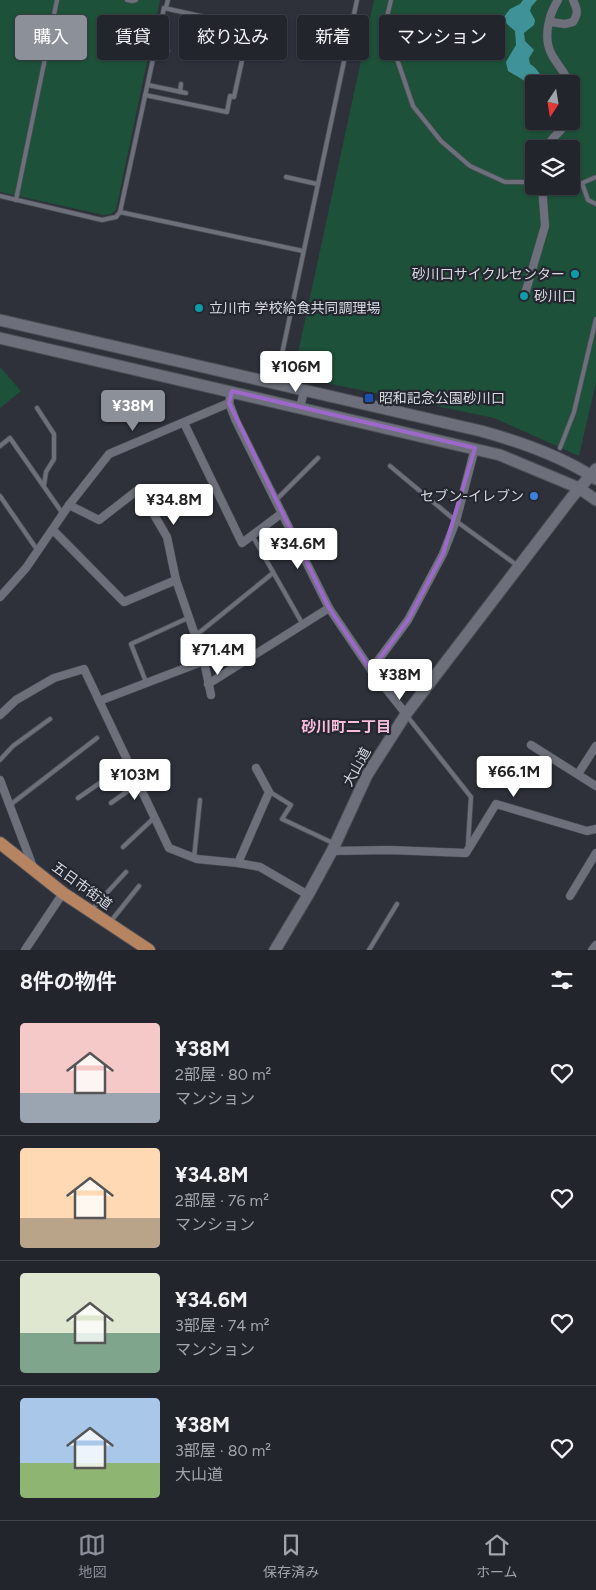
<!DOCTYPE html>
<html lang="ja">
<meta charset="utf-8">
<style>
body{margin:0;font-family:Figtree,"Noto Sans JP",sans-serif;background:#2e3138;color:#f1f3f6;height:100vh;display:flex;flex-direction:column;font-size:19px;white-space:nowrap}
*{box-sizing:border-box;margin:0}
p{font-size:16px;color:#a2a5a9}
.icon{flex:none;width:28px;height:28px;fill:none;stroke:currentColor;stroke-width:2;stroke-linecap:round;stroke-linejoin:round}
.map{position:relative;height:950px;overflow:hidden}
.panel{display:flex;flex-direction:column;background:#22252c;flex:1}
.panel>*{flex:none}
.hud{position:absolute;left:15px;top:15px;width:566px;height:45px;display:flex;gap:10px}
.needle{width:32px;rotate:192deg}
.controls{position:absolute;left:525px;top:75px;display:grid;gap:10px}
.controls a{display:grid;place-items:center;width:55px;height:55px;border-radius:5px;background:#22252c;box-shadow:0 1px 4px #0004,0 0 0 1px #3f4248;font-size:25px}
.price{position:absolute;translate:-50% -42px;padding:0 11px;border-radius:5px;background:#fff;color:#222;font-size:16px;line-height:32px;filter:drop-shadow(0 1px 2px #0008)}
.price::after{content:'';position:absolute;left:50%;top:30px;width:15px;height:11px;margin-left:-8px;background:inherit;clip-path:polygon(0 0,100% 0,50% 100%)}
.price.selected{background:#8c9099;color:#fff}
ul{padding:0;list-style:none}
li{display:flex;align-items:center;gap:15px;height:125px;padding:0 20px}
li+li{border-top:1px solid #3f4248}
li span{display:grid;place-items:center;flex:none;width:140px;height:100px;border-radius:5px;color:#555}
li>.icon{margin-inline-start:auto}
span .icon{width:60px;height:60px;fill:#fffc;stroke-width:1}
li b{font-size:21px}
h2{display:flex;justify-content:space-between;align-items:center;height:60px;padding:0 20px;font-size:21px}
.chip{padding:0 18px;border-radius:5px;background:#22252c;box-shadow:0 1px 4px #0004,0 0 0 1px #3f4248;font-size:18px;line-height:45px}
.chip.selected{background:#8c9099;color:#fff}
.tab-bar{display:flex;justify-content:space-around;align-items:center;height:70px;border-top:1px solid #3f4248;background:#22252c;font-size:14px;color:#a2a5a9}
.tab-bar a{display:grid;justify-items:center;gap:2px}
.tab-bar .selected{color:#8c9099}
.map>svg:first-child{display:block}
.green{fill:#1d5139;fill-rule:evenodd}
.water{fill:#3f9297}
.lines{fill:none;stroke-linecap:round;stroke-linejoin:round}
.lane-casing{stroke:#4c4f56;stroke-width:5.5}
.street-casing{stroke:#4c4f56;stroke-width:9}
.secondary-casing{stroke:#4c4f56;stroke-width:13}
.primary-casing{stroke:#4c4f56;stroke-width:14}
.lane{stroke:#6d707b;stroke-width:4}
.street{stroke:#6d707b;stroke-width:8}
.secondary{stroke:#6d707b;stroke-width:11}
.primary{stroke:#b78461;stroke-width:12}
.marked{fill:none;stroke:#9c69cb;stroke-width:4;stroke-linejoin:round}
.culture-dot{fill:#0f9aa8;stroke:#242730;stroke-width:2}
.transit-dot{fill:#1a4fb4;stroke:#242730;stroke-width:2}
.shop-dot{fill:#3f7fe0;stroke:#242730;stroke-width:2}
.labels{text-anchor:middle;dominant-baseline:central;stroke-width:4.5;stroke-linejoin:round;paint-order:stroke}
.poi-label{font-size:14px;fill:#d8dae0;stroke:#242730;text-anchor:start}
.street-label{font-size:14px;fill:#d8dae0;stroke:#242730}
.neighbourhood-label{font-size:15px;font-weight:bold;fill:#f8bcdd;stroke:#242730}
</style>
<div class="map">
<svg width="596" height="950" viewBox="0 0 596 950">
<rect width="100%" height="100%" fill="#2e313a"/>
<g class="green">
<polygon points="0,0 160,0 116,210 111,214 104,215 0,192"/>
<path d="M374,0H596V382L579,456L494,418L293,376ZM534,84H571V121H534ZM534,149H571V186H534Z"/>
<polygon points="0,367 21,391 0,408"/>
</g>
<path class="water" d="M523,0H537L531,7L530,11L535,20L534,25L524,33L525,41L534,50L529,58L530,64C538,68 541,78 548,84H534V113L529,115C528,108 531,102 531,95C533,82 517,77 508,71L506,62L516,45L515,31L507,24L503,18L510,9L520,4Z"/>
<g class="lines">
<defs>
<g id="lane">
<polyline points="127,0 132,1 136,0"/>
<polyline points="391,0 387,17 396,56 413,106 441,141 470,166 505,182 534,182"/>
<polyline points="156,48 168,51"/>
<polyline points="148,85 186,93"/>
<polyline points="180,92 181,84"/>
<polyline points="145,95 227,112 230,96 234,97 243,56 244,57 250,27 164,8"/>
<polyline points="286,177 317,184"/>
<polyline points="571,183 582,183 596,177"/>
<polyline points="582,183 588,200 596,204"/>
<polyline points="0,196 102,220 116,217 120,212 303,251"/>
<polyline points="16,200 57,0"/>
<polyline points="120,212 164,8 166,7 168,0"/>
<polyline points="276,382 357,0"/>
<polyline points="37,408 54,434 54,459 46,472 44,485"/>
<polyline points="0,446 10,438 63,514"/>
<polyline points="560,448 574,412 596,319"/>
<polyline points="390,466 456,521 518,566"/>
<polyline points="0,496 38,551"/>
<polyline points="276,500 318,458"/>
<polyline points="252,535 302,623"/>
<polyline points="195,636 273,573"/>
<polyline points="146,682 131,644 188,618"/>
<polyline points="407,716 471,797 468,844"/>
<polyline points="0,760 13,746 50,719"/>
<polyline points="270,792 291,805 282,819 333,843"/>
<polyline points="78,798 129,763"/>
<polyline points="111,803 139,783"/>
<polyline points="10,805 97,738"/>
<polyline points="123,847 155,817"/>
<polyline points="194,858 200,800"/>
<polyline points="92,909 126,872"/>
<polyline points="111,921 139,886"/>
<polyline points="369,950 397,904"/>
</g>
<g id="street">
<path d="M558,0C549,14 543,37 551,53C556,64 566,72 569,84"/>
<path d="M550,22L565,24L573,22C579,13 577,9 573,0"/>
<polyline points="571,96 573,105 571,110"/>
<path d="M546,149C552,135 563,132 567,121"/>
<polyline points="525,294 545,226 542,186"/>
<polyline points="229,403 236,421 329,608 371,670 406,714"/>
<polyline points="300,408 304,391"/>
<polyline points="184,423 242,543 282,513"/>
<polyline points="69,505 99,520 139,489 167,537 176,580 204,661 211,695"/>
<polyline points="53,530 124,602 176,580"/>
<polyline points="0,597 26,568 69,505 109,454 229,403 230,398"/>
<polyline points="371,670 408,620 443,554 456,521 475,448"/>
<polyline points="208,684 329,608"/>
<polyline points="99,701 204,661"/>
<polyline points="0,715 16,700 54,678 84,669 169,848 197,859 238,863 260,867 308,895"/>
<polyline points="531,745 596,786"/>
<polyline points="578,774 596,746"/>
<polyline points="0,780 33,867"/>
<polyline points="332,851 389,850 466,853 496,804 587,831 596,829"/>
<polyline points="238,863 269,792 256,768"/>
<polyline points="570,896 596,853"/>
<polyline points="25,950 63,893"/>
<polyline points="592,950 596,945"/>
</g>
<g id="secondary">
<path d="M0,320L481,431C521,442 562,456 596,479"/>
<polyline points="0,338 500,455 579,488 596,500"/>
<polyline points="275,950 308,895 332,851 367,775 406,714 572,497 596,469"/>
</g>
<polyline id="primary" points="0,843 63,893 149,950"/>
</defs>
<use href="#lane" class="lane-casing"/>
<use href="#street" class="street-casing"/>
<use href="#secondary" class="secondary-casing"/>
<use href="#primary" class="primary-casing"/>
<use href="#lane" class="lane"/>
<use href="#street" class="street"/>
<use href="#secondary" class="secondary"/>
<use href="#primary" class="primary"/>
</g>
<path class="marked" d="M232,391L475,448L443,554L408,620L371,670L329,608L229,403Z"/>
<g class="culture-dot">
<circle cx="575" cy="274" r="5"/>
<circle cx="524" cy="296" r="5"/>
<circle cx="199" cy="308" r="5"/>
</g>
<rect class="transit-dot" x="364" y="393" width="10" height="10" rx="2.5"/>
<circle class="shop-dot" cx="534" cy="496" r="5"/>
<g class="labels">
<g class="poi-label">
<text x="565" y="274" text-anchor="end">砂川口サイクルセンター</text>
<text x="534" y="296">砂川口</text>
<text x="209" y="308">立川市 学校給食共同調理場</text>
<text x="379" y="398">昭和記念公園砂川口</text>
<text x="524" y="496" text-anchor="end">セブン-イレブン</text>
</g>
<g class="street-label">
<text transform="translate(357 767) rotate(-61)">大山道</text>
<text transform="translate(82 886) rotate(36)">五日市街道</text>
</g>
<g class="neighbourhood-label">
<text x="346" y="727">砂川町二丁目</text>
</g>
</g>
</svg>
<div class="controls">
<a><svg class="needle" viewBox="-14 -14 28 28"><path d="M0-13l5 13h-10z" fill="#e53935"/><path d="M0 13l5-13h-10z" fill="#a2a5a9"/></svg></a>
<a><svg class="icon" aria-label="layers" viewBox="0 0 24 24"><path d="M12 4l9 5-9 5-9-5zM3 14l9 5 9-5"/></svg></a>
</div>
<b class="price" style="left:296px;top:393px">¥106M</b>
<b class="price selected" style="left:133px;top:432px">¥38M</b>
<b class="price" style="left:174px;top:526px">¥34.8M</b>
<b class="price" style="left:298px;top:570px">¥34.6M</b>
<b class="price" style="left:218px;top:676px">¥71.4M</b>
<b class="price" style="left:400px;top:701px">¥38M</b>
<b class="price" style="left:514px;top:798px">¥66.1M</b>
<b class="price" style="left:135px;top:801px">¥103M</b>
<div class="hud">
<a class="chip selected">購入</a>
<a class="chip">賃貸</a>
<a class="chip">絞り込み</a>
<a class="chip">新着</a>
<a class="chip">マンション</a>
</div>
</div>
<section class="panel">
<h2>8件の物件<svg class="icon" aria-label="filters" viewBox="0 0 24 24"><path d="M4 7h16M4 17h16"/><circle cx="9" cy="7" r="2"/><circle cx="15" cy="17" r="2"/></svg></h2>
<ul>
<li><span style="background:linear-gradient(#f6c9c9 70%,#9aa5b1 0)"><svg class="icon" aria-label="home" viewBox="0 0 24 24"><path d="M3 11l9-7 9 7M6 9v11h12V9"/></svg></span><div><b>¥38M</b><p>2部屋 · 80 m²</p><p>マンション</p></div><svg class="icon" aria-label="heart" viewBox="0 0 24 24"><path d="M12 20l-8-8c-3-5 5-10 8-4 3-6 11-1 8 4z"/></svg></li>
<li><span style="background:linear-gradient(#ffd9b3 70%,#b9a48a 0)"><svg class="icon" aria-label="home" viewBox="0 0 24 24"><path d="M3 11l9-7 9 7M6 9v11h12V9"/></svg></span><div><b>¥34.8M</b><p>2部屋 · 76 m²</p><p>マンション</p></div><svg class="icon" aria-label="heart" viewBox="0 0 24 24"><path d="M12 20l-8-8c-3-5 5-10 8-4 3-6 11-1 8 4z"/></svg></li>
<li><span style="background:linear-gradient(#dfe7d0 60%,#7fa58c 0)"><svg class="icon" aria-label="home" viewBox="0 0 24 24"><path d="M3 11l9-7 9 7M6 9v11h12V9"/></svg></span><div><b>¥34.6M</b><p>3部屋 · 74 m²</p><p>マンション</p></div><svg class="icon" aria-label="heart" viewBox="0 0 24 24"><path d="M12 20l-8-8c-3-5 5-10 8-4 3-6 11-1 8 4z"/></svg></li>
<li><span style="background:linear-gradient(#a9c7e8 65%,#8fb573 0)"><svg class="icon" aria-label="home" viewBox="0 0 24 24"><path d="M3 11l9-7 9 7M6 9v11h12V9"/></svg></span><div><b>¥38M</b><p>3部屋 · 80 m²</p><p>大山道</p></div><svg class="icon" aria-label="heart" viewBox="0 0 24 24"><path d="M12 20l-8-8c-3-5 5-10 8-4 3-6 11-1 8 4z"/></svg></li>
</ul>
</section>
<nav class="tab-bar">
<a class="selected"><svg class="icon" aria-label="map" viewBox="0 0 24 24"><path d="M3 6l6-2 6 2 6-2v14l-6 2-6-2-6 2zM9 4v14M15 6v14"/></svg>地図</a>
<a><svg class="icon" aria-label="saved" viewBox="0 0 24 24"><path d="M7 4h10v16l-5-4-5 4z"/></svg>保存済み</a>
<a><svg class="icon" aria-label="home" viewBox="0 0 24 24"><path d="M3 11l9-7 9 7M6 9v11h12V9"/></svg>ホーム</a>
</nav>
